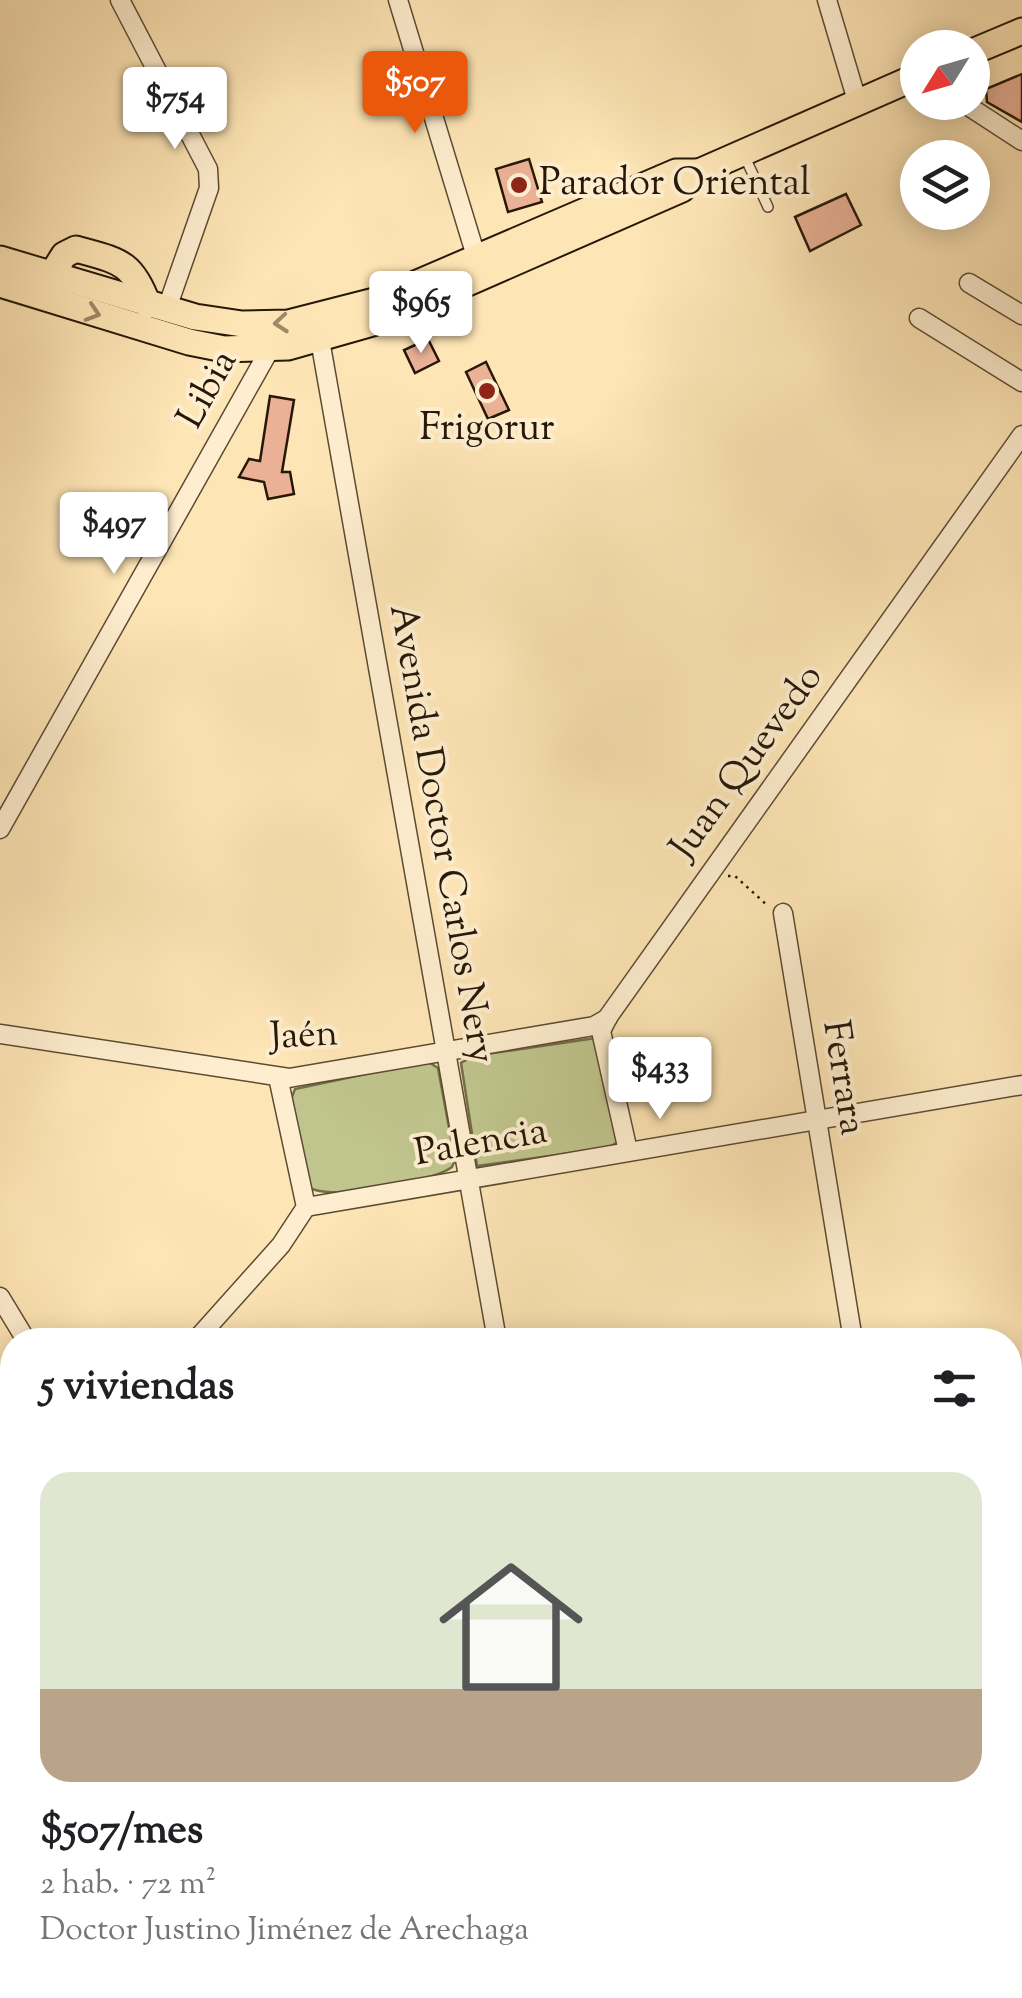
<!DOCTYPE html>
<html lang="es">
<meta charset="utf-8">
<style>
body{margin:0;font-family:"Sorts Mill Goudy",serif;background:#f2f2f2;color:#202124;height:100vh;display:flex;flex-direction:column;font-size:38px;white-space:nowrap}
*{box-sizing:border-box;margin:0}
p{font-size:32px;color:#757577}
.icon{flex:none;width:55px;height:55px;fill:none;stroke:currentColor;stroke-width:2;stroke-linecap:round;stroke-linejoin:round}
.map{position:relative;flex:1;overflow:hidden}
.panel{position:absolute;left:0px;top:1328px;width:1022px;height:672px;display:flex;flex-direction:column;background:#fff;border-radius:40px 40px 0 0;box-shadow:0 5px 25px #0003}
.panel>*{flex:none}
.needle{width:65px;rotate:233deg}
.fabs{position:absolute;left:900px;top:30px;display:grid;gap:20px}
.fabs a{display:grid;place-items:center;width:90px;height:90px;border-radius:50%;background:#fff;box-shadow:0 5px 25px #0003;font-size:50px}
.price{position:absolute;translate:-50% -85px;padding:0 22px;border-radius:10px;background:#fff;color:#222;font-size:32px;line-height:65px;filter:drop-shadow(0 2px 5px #0008)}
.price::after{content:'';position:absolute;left:50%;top:60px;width:30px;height:22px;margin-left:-15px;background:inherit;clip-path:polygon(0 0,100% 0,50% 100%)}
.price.on{background:#ea580c;color:#fff}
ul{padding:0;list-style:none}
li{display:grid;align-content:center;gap:20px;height:530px;padding:0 40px}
li span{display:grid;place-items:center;height:310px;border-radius:30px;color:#555}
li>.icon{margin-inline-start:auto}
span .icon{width:180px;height:180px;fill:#fffc;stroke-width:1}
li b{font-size:42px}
h2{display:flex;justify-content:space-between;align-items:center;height:120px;padding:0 40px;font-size:42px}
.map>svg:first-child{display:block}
.green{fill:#c0c58d;stroke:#736e4a;stroke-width:2.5}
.building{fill:#eab196;stroke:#261808;stroke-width:2.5}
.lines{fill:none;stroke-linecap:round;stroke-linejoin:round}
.lane-casing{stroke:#5c4b33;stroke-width:12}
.street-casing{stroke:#5c4b33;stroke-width:21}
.primary-casing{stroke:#261808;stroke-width:29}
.path{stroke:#261808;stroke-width:2.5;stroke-dasharray:2.5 5;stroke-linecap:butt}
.lane{stroke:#feeecf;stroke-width:9}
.street{stroke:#feeecf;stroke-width:18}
.primary{stroke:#fee5b5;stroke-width:25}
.oneway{stroke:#9d8967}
.poi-dot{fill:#8f2418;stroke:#feeecf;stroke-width:4}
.labels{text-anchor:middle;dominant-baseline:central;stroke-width:8;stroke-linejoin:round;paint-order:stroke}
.poi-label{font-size:38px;fill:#261808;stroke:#feeecf;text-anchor:start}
.street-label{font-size:38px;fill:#261808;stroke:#feeecf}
</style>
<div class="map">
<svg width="1022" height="1998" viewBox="0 0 1022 1998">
<rect width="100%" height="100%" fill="#fee5b5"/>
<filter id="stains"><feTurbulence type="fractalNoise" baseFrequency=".002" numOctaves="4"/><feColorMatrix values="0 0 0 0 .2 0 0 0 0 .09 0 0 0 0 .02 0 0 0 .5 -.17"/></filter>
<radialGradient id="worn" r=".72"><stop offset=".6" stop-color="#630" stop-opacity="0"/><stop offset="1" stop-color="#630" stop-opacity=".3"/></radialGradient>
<g class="green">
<polygon points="596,1038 618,1142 607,1148 477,1166 461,1063 473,1056"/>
<path d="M427,1061L438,1068L455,1160L452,1167C433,1182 329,1202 309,1187L290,1102L295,1089Z"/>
<polygon points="481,1988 763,1988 770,1998 477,1998"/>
</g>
<g class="building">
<polygon points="1022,74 1022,122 987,102 986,89"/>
<polygon points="529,159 542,202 508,212 496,169"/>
<polygon points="846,194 861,225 810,251 795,217"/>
<polygon points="428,339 439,361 415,373 404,350"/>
<polygon points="486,362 509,410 488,419 466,372"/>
<polygon points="270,396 294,400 282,472 290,472 294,494 268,499 264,482 239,477 249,459 260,461"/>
</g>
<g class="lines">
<defs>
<polyline id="lane" points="744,155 768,207"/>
<g id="street">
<polyline points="120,0 208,169 209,188 166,311"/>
<polyline points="398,0 479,266"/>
<polyline points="827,0 858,104"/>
<polyline points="962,102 1022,141"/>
<polyline points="969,283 1022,315"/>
<polyline points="919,318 1022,382"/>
<polyline points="320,340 497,1340"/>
<polyline points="0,829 270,349"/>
<polyline points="783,913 853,1340"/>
<polyline points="0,1034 289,1078 594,1026 608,1018"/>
<polyline points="628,1151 601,1031 608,1017 1022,435"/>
<polyline points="306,1207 1022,1085"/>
<polyline points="0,1297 26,1340"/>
<polyline points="196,1340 281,1245 306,1207 278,1077"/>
<polyline points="0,1496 12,1489"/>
<polyline points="1010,1538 1022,1522"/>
<polyline points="1010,1619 1022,1625"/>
<polyline points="0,1673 12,1681"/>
<polyline points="1010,1707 1022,1726"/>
<polyline points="0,1851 12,1844"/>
<polyline points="772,1988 777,1998"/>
<polyline points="115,1998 115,1988"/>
<polyline points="465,1998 469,1988"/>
</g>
<g id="primary">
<polyline points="972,52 1022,31"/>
<polyline points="0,259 195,317 242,324 288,323 378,300 676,172 699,172"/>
<polyline points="0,284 189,342 224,349 288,347 383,320 682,189 699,172 918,76"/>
<path d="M44,287L64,255L76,249C119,261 132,261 148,305"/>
</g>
</defs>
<use href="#lane" class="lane-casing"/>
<use href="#street" class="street-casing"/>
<use href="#primary" class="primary-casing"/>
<polyline class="path" points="728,876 735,876 768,906"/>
<use href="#lane" class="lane"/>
<use href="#street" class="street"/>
<use href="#primary" class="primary"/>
</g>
<defs><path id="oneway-chevron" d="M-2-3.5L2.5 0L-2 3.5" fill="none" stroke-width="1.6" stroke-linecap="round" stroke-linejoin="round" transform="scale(2.5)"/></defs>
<g class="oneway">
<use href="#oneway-chevron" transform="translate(93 313) rotate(18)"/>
<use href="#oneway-chevron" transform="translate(281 323) rotate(175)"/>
</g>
<g class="poi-dot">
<circle cx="519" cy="185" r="10"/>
<circle cx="487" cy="391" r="10"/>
</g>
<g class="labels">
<g class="poi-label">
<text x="539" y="185">Parador Oriental</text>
<text x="487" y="430" text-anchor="middle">Frigorur</text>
</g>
<g class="street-label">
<text transform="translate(209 390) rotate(-61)">Libia</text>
<text transform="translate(748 763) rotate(-54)">Juan Quevedo</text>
<text transform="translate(440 834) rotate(80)">Avenida Doctor Carlos Nery</text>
<text transform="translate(304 1037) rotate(-3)">Jaén</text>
<text transform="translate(842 1078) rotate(81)">Ferrara</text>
<text transform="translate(481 1144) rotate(-10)">Palencia</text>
</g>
</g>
<rect width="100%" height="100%" filter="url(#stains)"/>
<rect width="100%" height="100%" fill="url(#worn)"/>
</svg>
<div class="fabs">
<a><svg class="needle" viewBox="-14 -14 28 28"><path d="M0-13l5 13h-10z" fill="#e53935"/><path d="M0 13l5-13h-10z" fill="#757577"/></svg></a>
<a><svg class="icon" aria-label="layers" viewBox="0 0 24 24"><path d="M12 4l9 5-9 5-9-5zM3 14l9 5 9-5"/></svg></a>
</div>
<b class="price on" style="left:415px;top:136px">$507</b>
<b class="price" style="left:175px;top:152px">$754</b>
<b class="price" style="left:421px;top:356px">$965</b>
<b class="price" style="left:114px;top:577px">$497</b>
<b class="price" style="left:660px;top:1122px">$433</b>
<section class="panel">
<h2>5 viviendas<svg class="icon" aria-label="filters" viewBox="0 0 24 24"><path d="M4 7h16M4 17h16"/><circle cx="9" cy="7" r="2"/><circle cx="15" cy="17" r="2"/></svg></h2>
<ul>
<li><span style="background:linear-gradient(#dfe7d0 70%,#b9a48a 0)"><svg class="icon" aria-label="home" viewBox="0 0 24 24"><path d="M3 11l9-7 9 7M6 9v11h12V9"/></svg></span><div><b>$507/mes</b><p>2 hab. · 72 m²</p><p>Doctor Justino Jiménez de Arechaga</p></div></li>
</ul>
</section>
</div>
